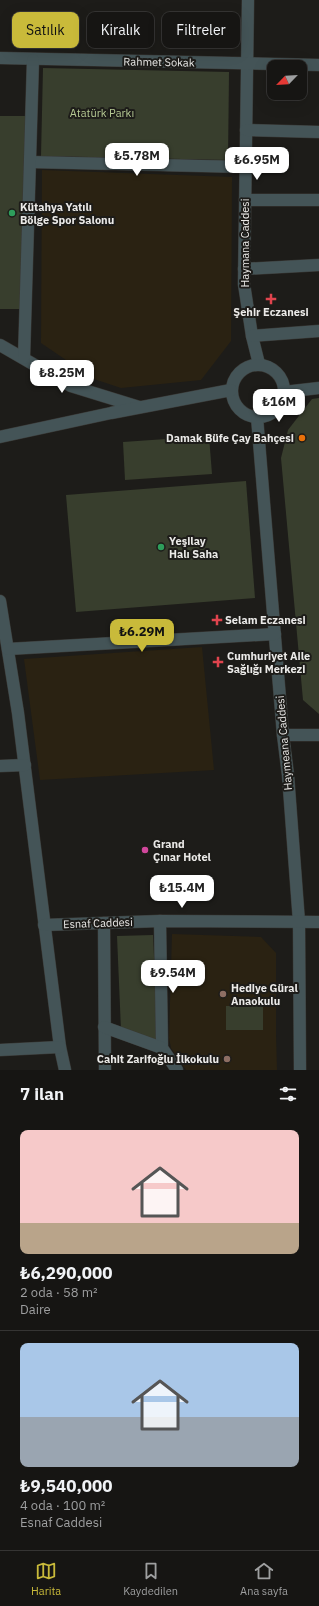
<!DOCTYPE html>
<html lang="tr">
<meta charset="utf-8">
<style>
body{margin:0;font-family:"IBM Plex Sans",sans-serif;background:#232221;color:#f1f3f6;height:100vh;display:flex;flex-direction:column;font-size:15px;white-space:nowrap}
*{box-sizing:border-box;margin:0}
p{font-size:13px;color:#9e9fa0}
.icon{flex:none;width:22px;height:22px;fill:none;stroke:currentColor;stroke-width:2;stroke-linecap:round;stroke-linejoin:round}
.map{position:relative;height:1070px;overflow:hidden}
.panel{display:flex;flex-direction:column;background:#161513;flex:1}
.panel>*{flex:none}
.guide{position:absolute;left:12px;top:12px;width:295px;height:36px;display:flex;gap:8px}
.needle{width:26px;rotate:245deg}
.controls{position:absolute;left:267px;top:60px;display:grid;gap:8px}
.controls a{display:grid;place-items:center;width:40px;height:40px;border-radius:8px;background:#161513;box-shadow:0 4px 16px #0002,0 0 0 1px #353433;font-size:20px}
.price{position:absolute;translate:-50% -34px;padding:0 9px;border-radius:8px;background:#fff;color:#222;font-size:13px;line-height:26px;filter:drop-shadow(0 1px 2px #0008)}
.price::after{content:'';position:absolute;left:50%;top:24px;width:12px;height:9px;margin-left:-6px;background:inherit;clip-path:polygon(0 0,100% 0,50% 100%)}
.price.active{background:#c9ba3a;color:#111}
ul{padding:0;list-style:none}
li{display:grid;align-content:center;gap:8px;height:212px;padding:0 20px}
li+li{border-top:1px solid #353433}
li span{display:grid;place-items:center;height:124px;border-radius:8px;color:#555}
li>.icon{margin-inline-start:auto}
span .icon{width:72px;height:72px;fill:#fffc;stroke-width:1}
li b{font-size:17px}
h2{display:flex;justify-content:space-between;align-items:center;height:48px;padding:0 20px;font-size:17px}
.chip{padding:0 14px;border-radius:8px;background:#161513;box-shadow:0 4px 16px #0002,0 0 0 1px #353433;font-size:14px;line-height:36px}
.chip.active{background:#c9ba3a;color:#111}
.tabs{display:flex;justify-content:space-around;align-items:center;height:56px;border-top:1px solid #353433;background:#161513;font-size:11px;color:#9e9fa0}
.tabs a{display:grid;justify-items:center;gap:2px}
.tabs .active{color:#c9ba3a}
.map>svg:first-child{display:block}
.education{fill:#2a2212}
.green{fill:#383e2d}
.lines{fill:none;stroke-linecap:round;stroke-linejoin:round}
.minor-casing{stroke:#3a3936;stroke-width:13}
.minor{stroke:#445457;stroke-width:12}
.leisure-dot{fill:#2e9e5b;stroke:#1d1c19;stroke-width:1.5}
.health-dot{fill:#e0444e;stroke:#1d1c19;stroke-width:1.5}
.food-dot{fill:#e8710a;stroke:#1d1c19;stroke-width:1.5}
.hotel-dot{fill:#d1479c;stroke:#1d1c19;stroke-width:1.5}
.education-dot{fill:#8d6e63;stroke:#1d1c19;stroke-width:1.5}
.labels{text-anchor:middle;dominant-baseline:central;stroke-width:4;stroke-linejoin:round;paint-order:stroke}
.street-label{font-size:11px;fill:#ebeae8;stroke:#1d1c19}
.park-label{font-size:11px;fill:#b5c993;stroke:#1d1c19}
.poi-label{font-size:11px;font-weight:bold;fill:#ebeae8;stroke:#1d1c19;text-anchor:start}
</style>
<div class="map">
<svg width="319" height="1070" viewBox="0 0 319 1070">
<rect width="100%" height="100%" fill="#1d1c19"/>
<g class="education">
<polygon points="42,170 232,177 231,341 201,380 121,388 94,379 41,343"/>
<polygon points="202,647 214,770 40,780 24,659"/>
<polygon points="172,934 261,937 276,953 276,1035 277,1070 186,1070 171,1048 169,1038"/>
</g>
<g class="green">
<polygon points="43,68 229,72 228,160 41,156"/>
<polygon points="0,116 28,116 21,309 0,309"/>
<polygon points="319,398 319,714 303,700 281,458 288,430 312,399"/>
<polygon points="209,436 212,474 125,480 123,442"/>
<polygon points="246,481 255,598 76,612 66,495"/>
<polygon points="153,935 158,1043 121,1030 117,936"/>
<rect x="226" y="1006" width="37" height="24"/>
</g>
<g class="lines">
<defs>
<g id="minor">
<polyline points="248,0 244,284 252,336 259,364"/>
<polyline points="0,58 319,65"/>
<polyline points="246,130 319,132"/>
<polyline points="30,162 245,167"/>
<polyline points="245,200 319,200"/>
<polyline points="244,269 319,265"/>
<polyline points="252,336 319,331"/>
<polyline points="0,345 71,386 139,407"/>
<polyline points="24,358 33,60"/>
<circle cx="258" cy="391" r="26"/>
<polyline points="284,392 319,388"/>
<polyline points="257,417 283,735 288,775 299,922 300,1070"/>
<polyline points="0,437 111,413 231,390"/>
<polyline points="0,601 18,713 60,1047 65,1070"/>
<polyline points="8,649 275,634"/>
<polyline points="283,735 319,735"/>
<polyline points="0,766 25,765"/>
<polyline points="160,921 162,1048 177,1070"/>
<polyline points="104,923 105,1070"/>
<polyline points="44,925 160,921 319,922"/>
<polyline points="104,1027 162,1048"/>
<polyline points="0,1050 60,1047"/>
</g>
</defs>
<use href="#minor" class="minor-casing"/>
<use href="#minor" class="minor"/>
</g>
<g class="leisure-dot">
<circle cx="12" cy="213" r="4"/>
<circle cx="161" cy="547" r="4"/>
</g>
<g class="health-dot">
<path d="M269 293h4v4h4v4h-4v4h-4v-4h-4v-4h4z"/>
<path d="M215 614h4v4h4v4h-4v4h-4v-4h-4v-4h4z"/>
<path d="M216 656h4v4h4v4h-4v4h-4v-4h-4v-4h4z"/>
</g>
<circle class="food-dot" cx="302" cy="438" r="4"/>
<circle class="hotel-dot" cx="145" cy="850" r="4"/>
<g class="education-dot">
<circle cx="223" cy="994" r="4"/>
<circle cx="227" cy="1059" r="4"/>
</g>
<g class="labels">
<g class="street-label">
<text transform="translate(159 62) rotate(1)">Rahmet Sokak</text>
<text transform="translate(245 243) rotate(-90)">Haymana Caddesi</text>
<text transform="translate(284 743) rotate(-95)">Haymeana Caddesi</text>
<text transform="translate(98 923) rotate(-2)">Esnaf Caddesi</text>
</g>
<g class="park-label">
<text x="102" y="113">Atatürk Parkı</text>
</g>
<g class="poi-label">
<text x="20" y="207">Kütahya Yatılı<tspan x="20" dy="13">Bölge Spor Salonu</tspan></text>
<text x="271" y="312" text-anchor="middle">Şehir Eczanesi</text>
<text x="294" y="438" text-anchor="end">Damak Büfe Çay Bahçesi</text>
<text x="169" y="541">Yeşilay<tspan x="169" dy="13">Halı Saha</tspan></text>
<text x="225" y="620">Selam Eczanesi</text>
<text x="227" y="656">Cumhuriyet Aile<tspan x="227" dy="13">Sağlığı Merkezi</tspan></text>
<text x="153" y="844">Grand<tspan x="153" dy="13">Çınar Hotel</tspan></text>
<text x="231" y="988">Hediye Güral<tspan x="231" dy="13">Anaokulu</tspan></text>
<text x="219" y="1059" text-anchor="end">Cahit Zarifoğlu İlkokulu</text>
</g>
</g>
</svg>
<div class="controls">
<a><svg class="needle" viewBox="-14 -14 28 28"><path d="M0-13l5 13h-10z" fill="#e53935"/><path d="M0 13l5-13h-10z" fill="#9e9fa0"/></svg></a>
</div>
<b class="price" style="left:137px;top:177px">₺5.78M</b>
<b class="price" style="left:257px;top:181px">₺6.95M</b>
<b class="price" style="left:62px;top:394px">₺8.25M</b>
<b class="price" style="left:279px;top:423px">₺16M</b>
<b class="price active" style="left:142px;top:653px">₺6.29M</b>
<b class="price" style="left:182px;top:909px">₺15.4M</b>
<b class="price" style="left:173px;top:994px">₺9.54M</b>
<div class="guide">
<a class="chip active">Satılık</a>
<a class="chip">Kiralık</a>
<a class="chip">Filtreler</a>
</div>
</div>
<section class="panel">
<h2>7 ilan<svg class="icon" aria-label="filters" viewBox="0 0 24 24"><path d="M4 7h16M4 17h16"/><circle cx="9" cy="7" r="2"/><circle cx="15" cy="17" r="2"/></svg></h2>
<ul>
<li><span style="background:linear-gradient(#f6c9c9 75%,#b9a48a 0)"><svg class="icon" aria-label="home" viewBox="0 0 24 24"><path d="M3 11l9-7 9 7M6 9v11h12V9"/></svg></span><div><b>₺6,290,000</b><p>2 oda · 58 m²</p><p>Daire</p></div></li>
<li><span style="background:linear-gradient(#a9c7e8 60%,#9aa5b1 0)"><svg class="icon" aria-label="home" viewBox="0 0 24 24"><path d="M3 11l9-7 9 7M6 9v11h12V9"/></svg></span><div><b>₺9,540,000</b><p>4 oda · 100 m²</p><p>Esnaf Caddesi</p></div></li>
</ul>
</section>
<nav class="tabs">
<a class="active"><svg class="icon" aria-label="map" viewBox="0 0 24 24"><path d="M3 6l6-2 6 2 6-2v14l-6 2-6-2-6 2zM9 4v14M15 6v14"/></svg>Harita</a>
<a><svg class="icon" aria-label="saved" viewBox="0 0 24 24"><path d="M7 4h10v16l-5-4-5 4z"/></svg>Kaydedilen</a>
<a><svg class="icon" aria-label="home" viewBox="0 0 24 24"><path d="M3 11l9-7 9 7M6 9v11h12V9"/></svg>Ana sayfa</a>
</nav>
